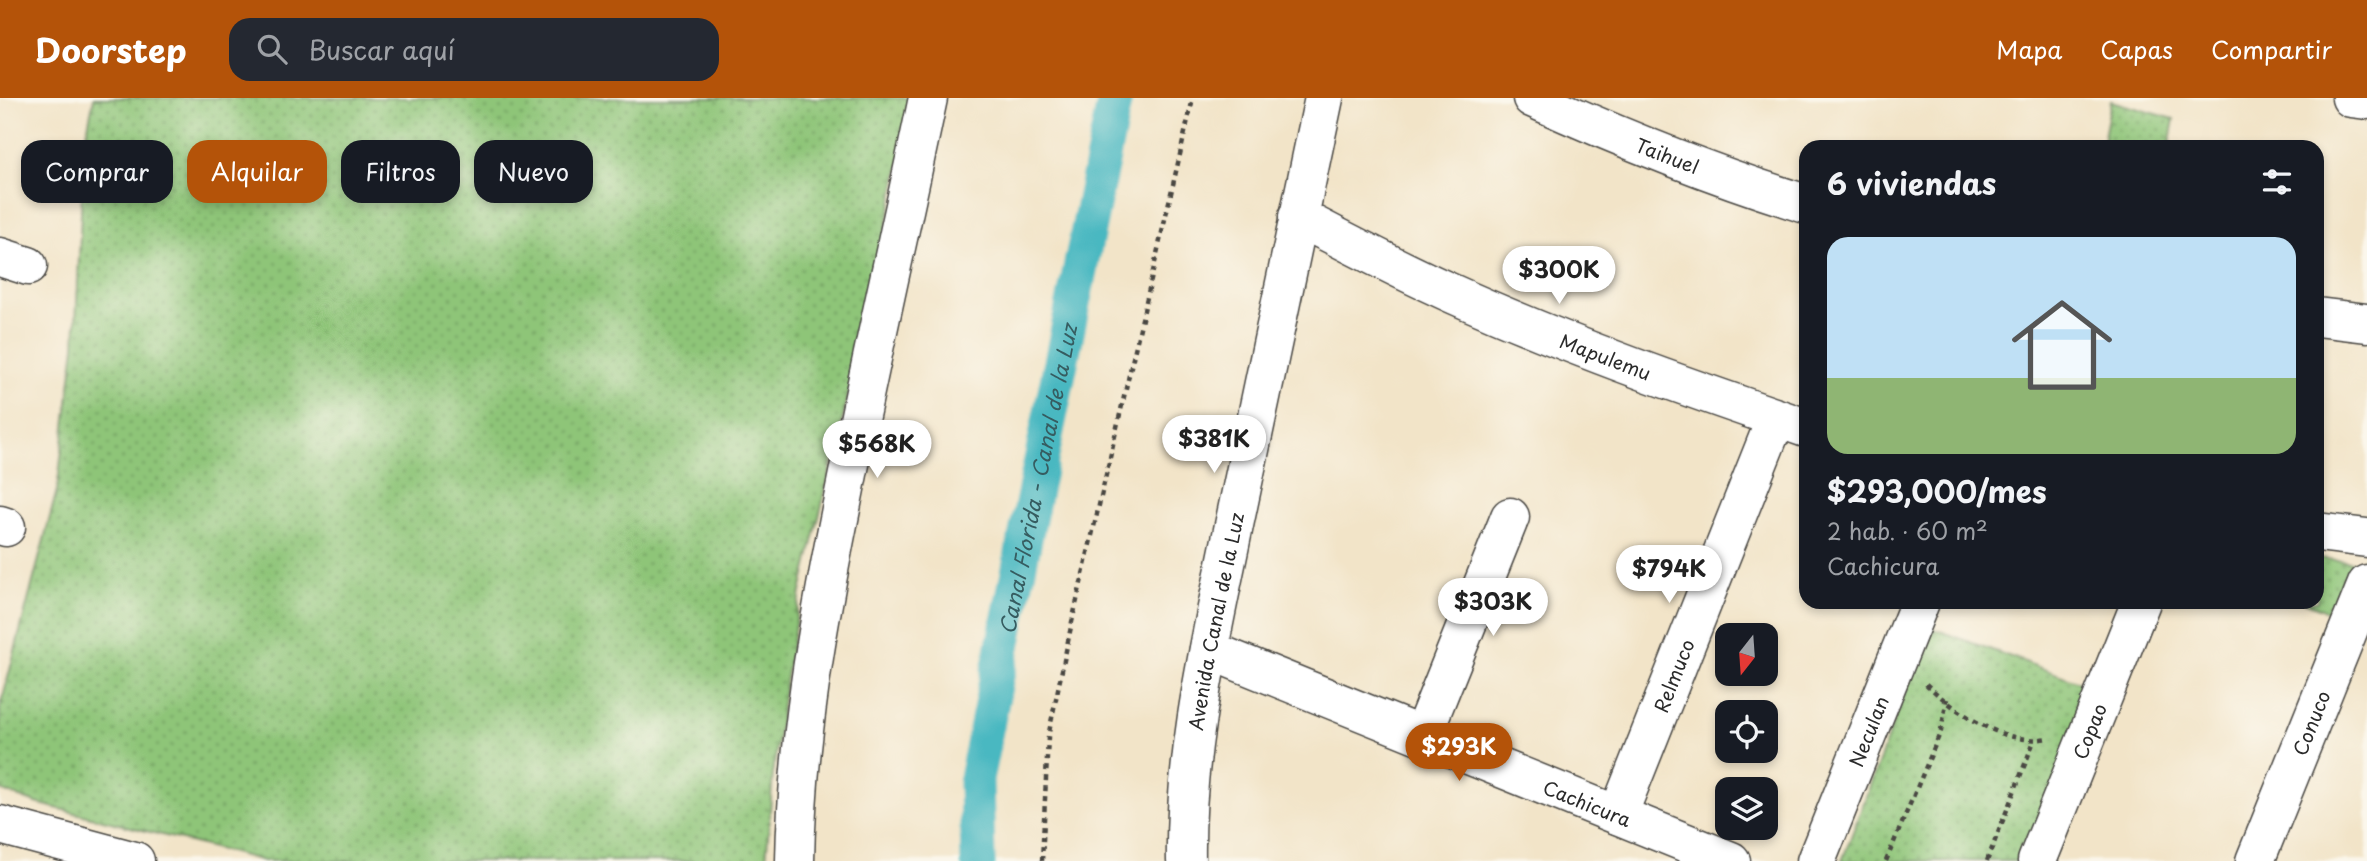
<!DOCTYPE html>
<html lang="es">
<meta charset="utf-8">
<style>
body{margin:0;font-family:"Playpen Sans",sans-serif;background:#242831;color:#f1f3f6;height:100vh;display:flex;flex-direction:column;font-size:26px;white-space:nowrap}
*{box-sizing:border-box;margin:0}
p{font-size:23px;color:#9ea1a6}
.icon{flex:none;width:38px;height:38px;fill:none;stroke:currentColor;stroke-width:2;stroke-linecap:round;stroke-linejoin:round}
.map{position:relative;flex:1;overflow:hidden}
.sheet{position:absolute;left:1799px;top:42px;width:525px;height:469px;display:flex;flex-direction:column;background:#171b24;border-radius:21px;box-shadow:0 4px 10px #0003}
.sheet>*{flex:none}
.guide{position:absolute;left:21px;top:42px;width:665px;height:63px;display:flex;gap:14px}
.needle{width:46px;rotate:197deg}
.fabs{position:absolute;left:1715px;top:525px;display:grid;gap:14px}
.fabs a{display:grid;place-items:center;width:63px;height:63px;border-radius:14px;background:#171b24;box-shadow:0 4px 10px #0003;font-size:35px}
.price{position:absolute;translate:-50% -60px;padding:0 16px;border-radius:24px;background:#fff;color:#222;font-size:23px;line-height:46px;filter:drop-shadow(0 2px 4px #0008)}
.price::after{content:'';position:absolute;left:50%;top:42px;width:21px;height:16px;margin-left:-10px;background:inherit;clip-path:polygon(0 0,100% 0,50% 100%)}
.price.selected{background:#b45309;color:#fff}
ul{padding:0;list-style:none}
li{display:grid;align-content:center;gap:14px;height:371px;padding:0 28px}
li+li{border-top:2px solid #363941}
li span{display:grid;place-items:center;height:217px;border-radius:21px;color:#555}
li>.icon{margin-inline-start:auto}
span .icon{width:126px;height:126px;fill:#fffc;stroke-width:1}
li b{font-size:30px}
h2{display:flex;justify-content:space-between;align-items:center;height:84px;padding:0 28px;font-size:30px}
.tag{padding:0 24px;border-radius:21px;background:#171b24;box-shadow:0 4px 10px #0003;font-size:24px;line-height:63px}
.tag.selected{background:#b45309;color:#fff}
header{display:flex;align-items:center;gap:42px;box-sizing:border-box;height:98px;padding:0 35px;background:#b45309;color:#fff}
header strong{font-size:33px}
nav{display:flex;gap:38px;margin-inline-start:auto;font-size:24px}
.search{width:490px;height:63px;background:#242831;display:flex;align-items:center;gap:18px;box-sizing:border-box;padding:0 24px;border-radius:21px;color:#9ea1a6;font-size:26px}
.map>svg:first-child{display:block}
.grass{fill:url(#grass-dots);stroke:#5c7852;stroke-width:2}
.lines{fill:none;stroke-linecap:round;stroke-linejoin:round}
.canal{stroke:#49b8c1;stroke-width:35}
.minor-casing{stroke:#494743;stroke-width:41}
.path{stroke:#494743;stroke-width:4.5;stroke-dasharray:5 5;stroke-linecap:butt}
.minor{stroke:#fff;stroke-width:38}
.labels{text-anchor:middle;dominant-baseline:central;stroke-width:7;stroke-linejoin:round;paint-order:stroke}
.street-label{font-size:19px;fill:#2b2b2b;stroke:#fbf7ec}
.water-label{font-size:21px;font-style:italic;fill:#365c60;stroke:#fbf7ec}
</style>
<header>
<strong>Doorstep</strong>
<div class="search"><svg class="icon" aria-label="search" viewBox="0 0 24 24"><circle cx="10" cy="10" r="6"/><path d="M15 15l6 6"/></svg>Buscar aquí</div>
<nav><a>Mapa</a><a>Capas</a><a>Compartir</a></nav>
</header>
<div class="map">
<svg width="2367" height="763" viewBox="0 0 2367 763">
<defs>
<pattern id="grass-dots" width="8" height="8" patternUnits="userSpaceOnUse" patternTransform="scale(1.75)"><rect width="8" height="8" fill="#8ec578"/><path d="M2 2h.1M6 6h.1" fill="none" stroke="#74a063" stroke-width="1.8" stroke-linecap="round"/></pattern>
</defs>
<rect width="100%" height="100%" fill="#fbf7ec"/>
<filter id="ink" filterUnits="userSpaceOnUse"><feTurbulence type="fractalNoise" baseFrequency=".0143" numOctaves="2"/><feDisplacementMap in="SourceGraphic" scale="14" xChannelSelector="R" yChannelSelector="G"/><feConvolveMatrix kernelMatrix="1 2 1 2 8 2 1 2 1" color-interpolation-filters="sRGB"/></filter>
<filter id="wash" filterUnits="userSpaceOnUse"><feTurbulence type="fractalNoise" baseFrequency=".00686" numOctaves="4" result="noise"/><feDisplacementMap in="SourceGraphic" scale="28" xChannelSelector="R" yChannelSelector="G"/><feGaussianBlur stdDeviation="1.57" result="paint"/><feColorMatrix in="noise" values="0 0 0 0 0 0 0 0 0 0 0 0 0 0 0 0 0 1.4 0 .05"/><feComposite in="paint" operator="in"/></filter>
<g filter="url(#wash)">
<rect width="100%" height="100%" fill="#f2e4c8"/>
<g class="grass">
<polygon points="94,0 915,0 860,248 801,494 785,585 773,676 766,763 264,763 36,705 0,692 0,610 57,392 75,248 84,48"/>
<polygon points="2111,3 2174,21 2169,49 2102,49"/>
<polygon points="2317,460 2357,464 2338,518 2304,504 2317,504"/>
<polygon points="1929,529 2093,589 2028,763 1842,763"/>
</g>
<g class="lines">
<path class="canal" id="s1" d="M978,763L976,681L1115,0"/>
</g>
</g>
<g filter="url(#ink)">
<g class="lines">
<defs>
<g id="minor">
<path id="s2" d="M1532,0C1621,40 1712,77 1806,106"/>
<polyline points="2351,0 2367,2"/>
<path id="s3" d="M1298,119C1349,145 1399,172 1451,195C1566,247 1686,289 1806,330"/>
<polyline points="0,159 28,168"/>
<polyline points="2317,219 2367,225"/>
<polyline points="0,427 6,429"/>
<polyline points="2317,434 2367,440"/>
<path id="s4" d="M1209,552L1731,763"/>
<polyline points="1422,638 1510,419"/>
<path id="s5" d="M1618,717L1776,320"/>
<polyline points="0,727 135,763"/>
<path d="M795,763C797,646 817,530 840,416C867,277 899,139 928,0"/>
<path id="s6" d="M1186,763C1184,651 1211,541 1233,432C1263,288 1293,144 1324,0"/>
<path id="s7" d="M1816,763L1920,504"/>
<path id="s8" d="M2037,763L2141,504"/>
<path id="s9" d="M2255,763L2367,486"/>
</g>
</defs>
<use href="#minor" class="minor-casing"/>
<g class="path">
<path d="M1926,586C1956,614 2005,649 2048,640"/>
<polyline points="1042,763 1048,639 1072,524 1193,0"/>
<polyline points="1886,763 1941,633 1947,601"/>
<polyline points="1987,763 2034,643"/>
</g>
<use href="#minor" class="minor"/>
</g>
</g>
<g class="labels">
<g class="street-label">
<text stroke="none"><textPath href="#s2" startOffset="147">Taihuel</textPath></text>
<text stroke="none"><textPath href="#s3" startOffset="338">Mapulemu</textPath></text>
<text stroke="none"><textPath href="#s6" startOffset="242">Avenida Canal de la Luz</textPath></text>
<text stroke="none"><textPath href="#s5" startOffset="150">Relmuco</textPath></text>
<text stroke="none"><textPath href="#s9" startOffset="149">Conuco</textPath></text>
<text stroke="none"><textPath href="#s7" startOffset="140">Neculan</textPath></text>
<text stroke="none"><textPath href="#s8" startOffset="140">Copao</textPath></text>
<text stroke="none"><textPath href="#s4" startOffset="408">Cachicura</textPath></text>
</g>
<g class="water-label">
<text stroke="none"><textPath href="#s1" startOffset="388">Canal Florida - Canal de la Luz</textPath></text>
</g>
</g>
</svg>
<div class="fabs">
<a><svg class="needle" viewBox="-14 -14 28 28"><path d="M0-13l5 13h-10z" fill="#e53935"/><path d="M0 13l5-13h-10z" fill="#9ea1a6"/></svg></a>
<a><svg class="icon" aria-label="locate" viewBox="0 0 24 24"><circle cx="12" cy="12" r="6"/><path d="M12 2v4M12 18v4M2 12h4M18 12h4"/></svg></a>
<a><svg class="icon" aria-label="layers" viewBox="0 0 24 24"><path d="M12 4l9 5-9 5-9-5zM3 14l9 5 9-5"/></svg></a>
</div>
<b class="price" style="left:1559px;top:208px">$300K</b>
<b class="price" style="left:1214px;top:377px">$381K</b>
<b class="price" style="left:877px;top:382px">$568K</b>
<b class="price" style="left:1669px;top:507px">$794K</b>
<b class="price" style="left:1493px;top:540px">$303K</b>
<b class="price selected" style="left:1459px;top:685px">$293K</b>
<div class="guide">
<a class="tag">Comprar</a>
<a class="tag selected">Alquilar</a>
<a class="tag">Filtros</a>
<a class="tag">Nuevo</a>
</div>
<section class="sheet">
<h2>6 viviendas<svg class="icon" aria-label="filters" viewBox="0 0 24 24"><path d="M4 7h16M4 17h16"/><circle cx="9" cy="7" r="2"/><circle cx="15" cy="17" r="2"/></svg></h2>
<ul>
<li><span style="background:linear-gradient(#bfe0f5 65%,#8fb573 0)"><svg class="icon" aria-label="home" viewBox="0 0 24 24"><path d="M3 11l9-7 9 7M6 9v11h12V9"/></svg></span><div><b>$293,000/mes</b><p>2 hab. · 60 m²</p><p>Cachicura</p></div></li>
</ul>
</section>
</div>
